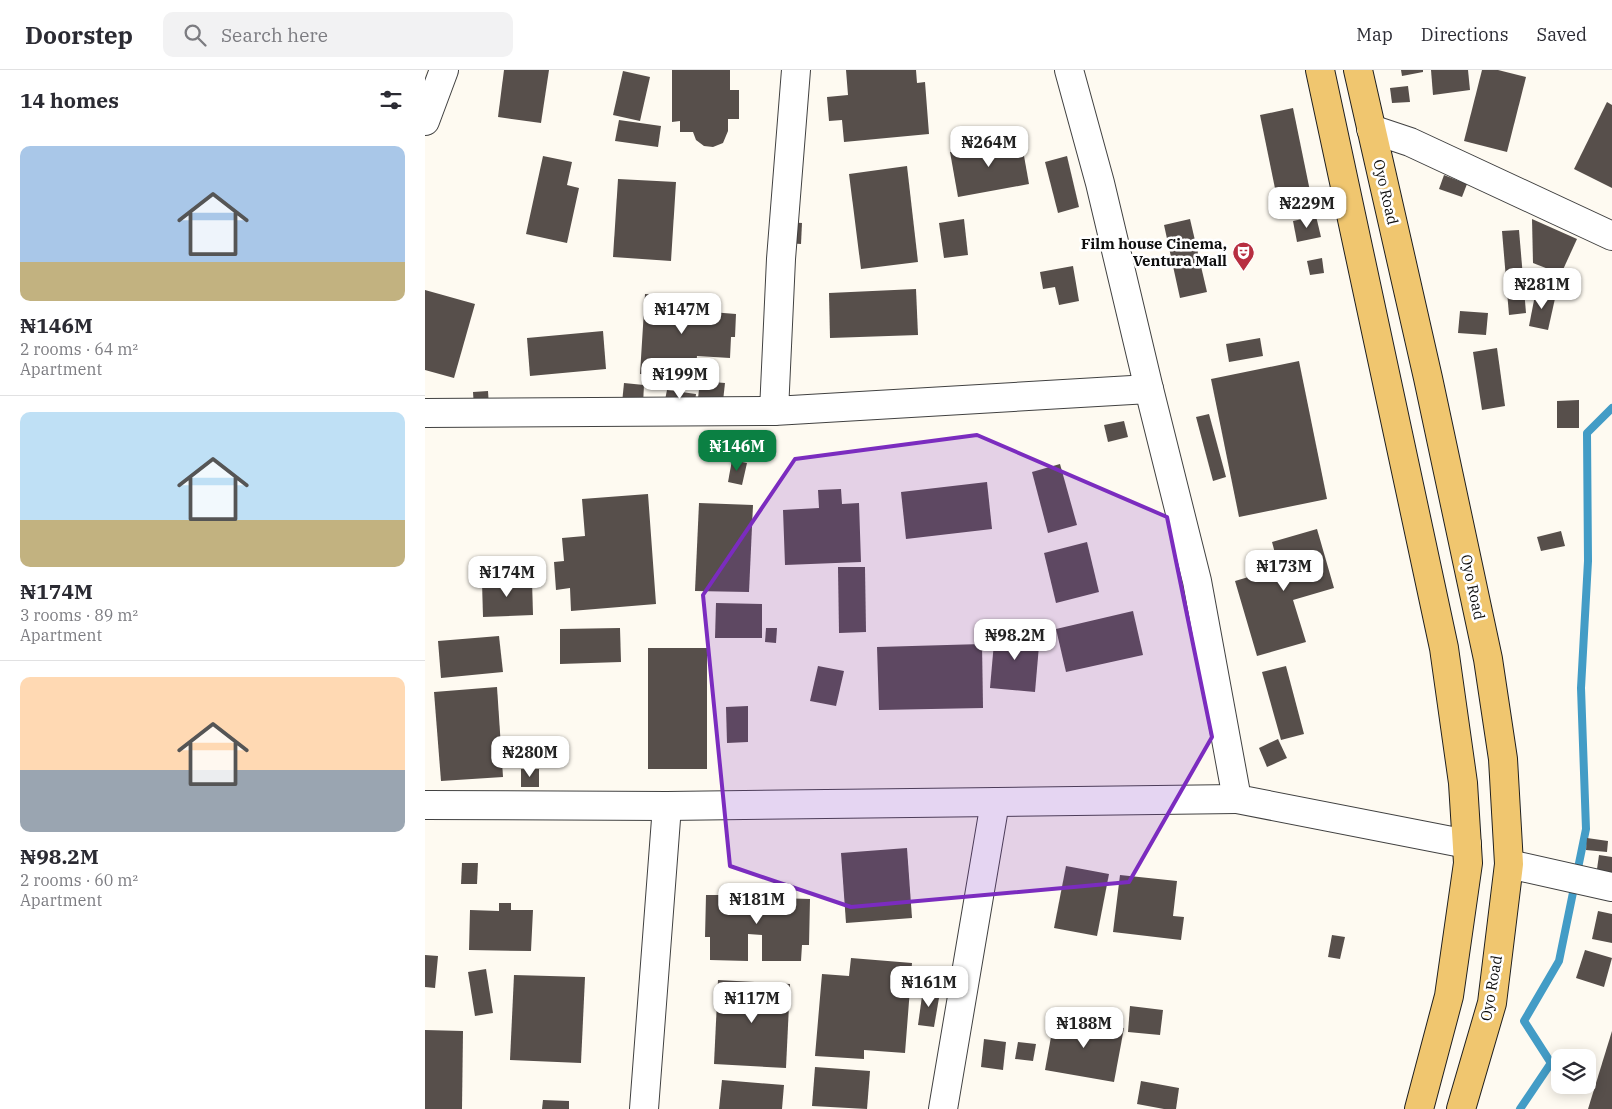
<!DOCTYPE html>
<meta charset="utf-8">
<style>
body{margin:0;font-family:"IBM Plex Serif",serif;background:#f2f2f3;color:#2b2b33;height:100vh;display:flex;flex-direction:column;font-size:19px;white-space:nowrap}
*{box-sizing:border-box;margin:0}
p{font-size:16px;color:#7c7c81}
.icon{flex:none;width:28px;height:28px;fill:none;stroke:currentColor;stroke-width:2;stroke-linecap:round;stroke-linejoin:round}
.map{position:relative;flex:1;overflow:hidden}
.panel{display:flex;flex-direction:column;background:#fff;width:425px}
.panel>*{flex:none}
.controls{position:absolute;left:1126px;top:979px;display:grid;gap:10px}
.controls a{display:grid;place-items:center;width:45px;height:45px;border-radius:10px;background:#fff;box-shadow:0 2px 12px #0003;font-size:25px}
.price{position:absolute;translate:-50% -42px;padding:0 11px;border-radius:10px;background:#fff;color:#222;font-size:16px;line-height:32px;filter:drop-shadow(0 1px 2px #0008)}
.price::after{content:'';position:absolute;left:50%;top:30px;width:15px;height:11px;margin-left:-8px;background:inherit;clip-path:polygon(0 0,100% 0,50% 100%)}
.price.active{background:#0b8043;color:#fff}
ul{padding:0;list-style:none}
li{display:grid;align-content:center;gap:10px;height:265px;padding:0 20px}
li+li{border-top:1px solid #e1e1e2}
li span{display:grid;place-items:center;height:155px;border-radius:10px;color:#555}
li>.icon{margin-inline-start:auto}
span .icon{width:90px;height:90px;fill:#fffc;stroke-width:1}
li b{font-size:21px}
h2{display:flex;justify-content:space-between;align-items:center;height:60px;padding:0 20px;font-size:21px}
header{display:flex;align-items:center;gap:30px;box-sizing:border-box;height:70px;padding:0 25px;background:#fff;border-bottom:1px solid #e1e1e2}
header strong{font-size:24px}
nav{display:flex;gap:28px;margin-inline-start:auto;font-size:18px}
.search{width:350px;height:45px;background:#f2f2f3;display:flex;align-items:center;gap:12px;box-sizing:border-box;padding:0 18px;border-radius:10px;color:#7c7c81;font-size:19px}
main{display:flex;flex:1;min-height:0}
.map>svg:first-child{display:block}
.lines{fill:none;stroke-linecap:round;stroke-linejoin:round}
.stream{stroke:#439cc6;stroke-width:8}
.building{fill:#574f4b}
.minor-casing{stroke:#414141;stroke-width:30}
.major-casing{stroke:#1f1f1f;stroke-width:30}
.minor{stroke:#fff;stroke-width:28}
.major{stroke:#f0c66f;stroke-width:28}
.marked{fill:#7b2cbf;fill-opacity:0.2;stroke:#7b2cbf;stroke-width:4;stroke-linejoin:round}
.labels{text-anchor:middle;dominant-baseline:central;stroke-width:5;stroke-linejoin:round;paint-order:stroke}
.street-label{font-size:15px;fill:#0e0e0e;stroke:#fff}
.poi-label{font-size:15px;font-weight:bold;fill:#0e0e0e;stroke:#fff;text-anchor:end}
</style>
<header>
<strong>Doorstep</strong>
<div class="search"><svg class="icon" aria-label="search" viewBox="0 0 24 24"><circle cx="10" cy="10" r="6"/><path d="M15 15l6 6"/></svg>Search here</div>
<nav><a>Map</a><a>Directions</a><a>Saved</a></nav>
</header>
<main>
<section class="panel">
<h2>14 homes<svg class="icon" aria-label="filters" viewBox="0 0 24 24"><path d="M4 7h16M4 17h16"/><circle cx="9" cy="7" r="2"/><circle cx="15" cy="17" r="2"/></svg></h2>
<ul>
<li><span style="background:linear-gradient(#a9c7e8 75%,#c2b280 0)"><svg class="icon" aria-label="home" viewBox="0 0 24 24"><path d="M3 11l9-7 9 7M6 9v11h12V9"/></svg></span><div><b>₦146M</b><p>2 rooms · 64 m²</p><p>Apartment</p></div></li>
<li><span style="background:linear-gradient(#bfe0f5 70%,#c2b280 0)"><svg class="icon" aria-label="home" viewBox="0 0 24 24"><path d="M3 11l9-7 9 7M6 9v11h12V9"/></svg></span><div><b>₦174M</b><p>3 rooms · 89 m²</p><p>Apartment</p></div></li>
<li><span style="background:linear-gradient(#ffd9b3 60%,#9aa5b1 0)"><svg class="icon" aria-label="home" viewBox="0 0 24 24"><path d="M3 11l9-7 9 7M6 9v11h12V9"/></svg></span><div><b>₦98.2M</b><p>2 rooms · 60 m²</p><p>Apartment</p></div></li>
</ul>
</section>
<div class="map">
<svg width="1187" height="1039" viewBox="0 0 1187 1039">
<rect width="100%" height="100%" fill="#fefaf1"/>
<g class="lines">
<polyline class="stream" points="1095,1039 1126,993 1099,951 1134,891 1161,759 1156,618 1163,491 1162,363 1187,338"/>
</g>
<g class="building">
<polygon points="79,0 124,0 116,53 73,47"/>
<polygon points="247,0 305,0 305,20 314,20 314,49 303,49 303,61 298,73 288,77 279,76 271,70 268,62 255,62 255,51 247,52"/>
<polygon points="421,0 491,0 492,13 500,12 504,64 419,72 417,50 404,51 402,27 423,25"/>
<polygon points="976,0 998,0 998,2 977,6"/>
<polygon points="1006,0 1043,0 1045,20 1008,25"/>
<polygon points="1057,0 1073,0 1101,7 1082,82 1039,71"/>
<polygon points="198,1 225,7 215,51 188,45"/>
<polygon points="983,16 985,32 967,33 965,18"/>
<polygon points="1182,32 1187,35 1187,118 1149,99"/>
<polygon points="868,38 886,126 853,133 835,45"/>
<polygon points="194,50 236,56 233,77 190,71"/>
<polygon points="596,69 604,114 533,127 525,82"/>
<polygon points="118,86 147,92 142,115 154,118 142,173 101,164"/>
<polygon points="642,86 654,137 633,143 620,92"/>
<polygon points="482,96 493,192 436,199 424,104"/>
<polygon points="1019,105 1042,114 1037,127 1014,119"/>
<polygon points="193,109 251,112 246,191 188,187"/>
<polygon points="891,146 896,167 872,172 868,151"/>
<polygon points="539,149 543,185 519,188 514,153"/>
<polygon points="765,149 782,222 755,228 739,155"/>
<polygon points="1107,149 1152,169 1136,204 1108,193"/>
<polygon points="362,152 377,153 376,174 361,173"/>
<polygon points="1094,160 1101,243 1084,245 1077,161"/>
<polygon points="897,188 899,203 885,205 882,191"/>
<polygon points="648,196 654,231 634,235 630,217 618,219 615,202"/>
<polygon points="491,219 493,265 405,268 404,223"/>
<polygon points="0,220 50,234 29,308 0,300"/>
<polygon points="1111,220 1131,224 1123,260 1104,256"/>
<polygon points="220,224 275,227 274,241 311,244 310,267 306,267 305,288 272,286 270,308 215,304"/>
<polygon points="1035,241 1063,243 1061,265 1033,263"/>
<polygon points="178,261 181,299 105,306 102,268"/>
<polygon points="835,268 838,286 804,292 801,274"/>
<polygon points="1072,278 1080,336 1057,340 1048,282"/>
<polygon points="874,291 902,429 814,447 786,309"/>
<polygon points="275,311 300,313 298,331 273,328"/>
<polygon points="199,313 219,315 218,334 197,333"/>
<polygon points="242,320 271,324 269,339 239,335"/>
<polygon points="63,321 64,336 49,337 48,322"/>
<polygon points="1154,330 1154,358 1132,358 1132,331"/>
<polygon points="784,344 801,407 788,411 771,347"/>
<polygon points="699,351 703,367 683,372 679,355"/>
<polygon points="320,363 341,367 339,383 317,380"/>
<polygon points="307,390 322,393 317,415 303,412"/>
<polygon points="635,394 652,455 623,463 607,402"/>
<polygon points="562,412 567,459 481,469 476,422"/>
<polygon points="416,419 417,434 434,433 436,492 360,495 358,440 394,438 393,420"/>
<polygon points="223,424 231,534 146,541 145,518 131,520 129,492 139,491 137,468 160,466 157,429"/>
<polygon points="274,433 328,435 324,522 270,521"/>
<polygon points="892,459 909,518 868,530 881,572 832,586 810,511 854,498 847,472"/>
<polygon points="1136,461 1140,476 1116,481 1112,467"/>
<polygon points="662,472 674,522 631,533 619,483"/>
<polygon points="413,497 440,497 441,562 414,563"/>
<polygon points="107,510 108,545 58,547 57,512"/>
<polygon points="291,533 337,534 337,568 290,568"/>
<polygon points="708,541 718,585 641,602 631,559"/>
<polygon points="195,558 196,592 135,594 135,559"/>
<polygon points="341,558 352,558 351,573 340,572"/>
<polygon points="570,561 615,564 610,622 565,618"/>
<polygon points="74,566 78,602 16,608 13,571"/>
<polygon points="557,574 558,638 454,640 452,577"/>
<rect x="223" y="578" width="59" height="121"/>
<polygon points="393,596 419,601 411,636 385,631"/>
<polygon points="861,596 879,664 856,670 837,602"/>
<polygon points="72,617 78,707 16,711 9,622"/>
<polygon points="323,636 323,672 302,673 301,637"/>
<polygon points="853,669 862,688 842,697 834,678"/>
<rect x="96" y="699" width="18" height="18"/>
<polygon points="1162,768 1183,771 1182,782 1161,780"/>
<polygon points="482,778 487,848 421,853 416,783"/>
<polygon points="1174,785 1187,787 1187,808 1171,806"/>
<polygon points="37,793 53,793 52,814 36,814"/>
<polygon points="641,796 684,804 672,866 629,858"/>
<polygon points="695,805 752,811 748,846 759,847 756,870 688,862"/>
<polygon points="316,820 354,820 353,828 385,829 384,875 377,875 376,891 337,891 337,865 323,864 323,891 285,890 285,867 280,867 281,825 316,825"/>
<polygon points="74,833 86,833 86,840 108,840 106,881 44,880 45,840 74,841"/>
<polygon points="1173,841 1187,844 1187,873 1167,869"/>
<polygon points="907,865 920,867 915,889 903,887"/>
<polygon points="1160,880 1187,888 1179,917 1151,908"/>
<polygon points="0,885 13,886 10,918 0,917"/>
<polygon points="426,888 487,893 480,983 439,980 439,989 390,986 397,904 424,906"/>
<polygon points="61,899 68,943 50,946 43,902"/>
<polygon points="89,905 160,907 156,993 85,990"/>
<polygon points="293,910 365,914 361,998 289,994"/>
<polygon points="498,919 515,922 509,957 493,955"/>
<polygon points="705,936 738,940 735,965 703,962"/>
<polygon points="630,945 699,958 689,1012 620,1000"/>
<polygon points="0,960 38,961 37,1039 0,1039"/>
<polygon points="1187,961 1187,1039 1163,1039"/>
<polygon points="559,969 581,972 578,1000 556,997"/>
<polygon points="593,972 611,974 608,991 590,989"/>
<polygon points="390,997 445,1001 442,1039 387,1036"/>
<polygon points="297,1010 359,1015 357,1039 294,1039"/>
<polygon points="716,1011 754,1018 751,1039 739,1039 712,1034"/>
<polygon points="118,1030 144,1031 144,1039 117,1039"/>
</g>
<g class="lines">
<defs>
<g id="minor">
<polyline points="371,0 356,189 349,341 724,319 772,511 812,729 1042,774"/>
<polyline points="644,0 675,113 724,319"/>
<polyline points="0,51 19,0"/>
<polyline points="946,59 985,72 1187,166"/>
<polyline points="0,343 349,341"/>
<polyline points="0,735 242,736 812,729"/>
<polyline points="1084,794 1187,817"/>
<polyline points="219,1039 242,736"/>
<polyline points="518,1039 570,732"/>
</g>
<g id="major">
<polyline points="895,0 1019,578 1038,713 1043,793 1024,926 994,1039"/>
<polyline points="933,0 1003,308 1063,589 1078,689 1084,794 1067,933 1036,1039"/>
</g>
</defs>
<use href="#minor" class="minor-casing"/>
<use href="#major" class="major-casing"/>
<use href="#minor" class="minor"/>
<use href="#major" class="major"/>
</g>
<path class="marked" d="M552,365L742,447L787,667L704,812L426,837L305,796L278,525L370,389Z"/>
<defs>
<symbol id="theatre-pin" viewBox="-11 -11 22 30"><path d="M0 17L-7.5 6A9.5 9.5 0 1 1 7.5 6Z" fill="#b72e40" stroke="#fff"/><path d="M-5-5.5Q0-4 5-5.5V0Q5 5 0 6Q-5 5-5 0ZM-3.3-2.5H-1v1.5H-3.3ZM1-2.5H3.3v1.5H1ZM-2.8 1Q0 5.5 2.8 1Z" fill="#fff"/></symbol>
</defs>
<g fill-rule="evenodd">
<use href="#theatre-pin" x="806" y="170" width="25" height="34"/>
</g>
<g class="labels">
<g class="street-label">
<text transform="translate(961 122) rotate(77)">Oyo Road</text>
<text transform="translate(1048 517) rotate(78)">Oyo Road</text>
<text transform="translate(1066 918) rotate(-80)">Oyo Road</text>
</g>
<g class="poi-label">
<text x="802" y="173">Film house Cinema,<tspan x="802" dy="17">Ventura Mall</tspan></text>
</g>
</g>
</svg>
<div class="controls">
<a><svg class="icon" aria-label="layers" viewBox="0 0 24 24"><path d="M12 4l9 5-9 5-9-5zM3 14l9 5 9-5"/></svg></a>
</div>
<b class="price" style="left:564px;top:98px">₦264M</b>
<b class="price" style="left:882px;top:159px">₦229M</b>
<b class="price" style="left:1117px;top:240px">₦281M</b>
<b class="price" style="left:257px;top:265px">₦147M</b>
<b class="price" style="left:255px;top:330px">₦199M</b>
<b class="price active" style="left:312px;top:402px">₦146M</b>
<b class="price" style="left:859px;top:522px">₦173M</b>
<b class="price" style="left:82px;top:528px">₦174M</b>
<b class="price" style="left:590px;top:591px">₦98.2M</b>
<b class="price" style="left:105px;top:708px">₦280M</b>
<b class="price" style="left:332px;top:855px">₦181M</b>
<b class="price" style="left:504px;top:938px">₦161M</b>
<b class="price" style="left:327px;top:954px">₦117M</b>
<b class="price" style="left:659px;top:979px">₦188M</b>
</div>
</main>
